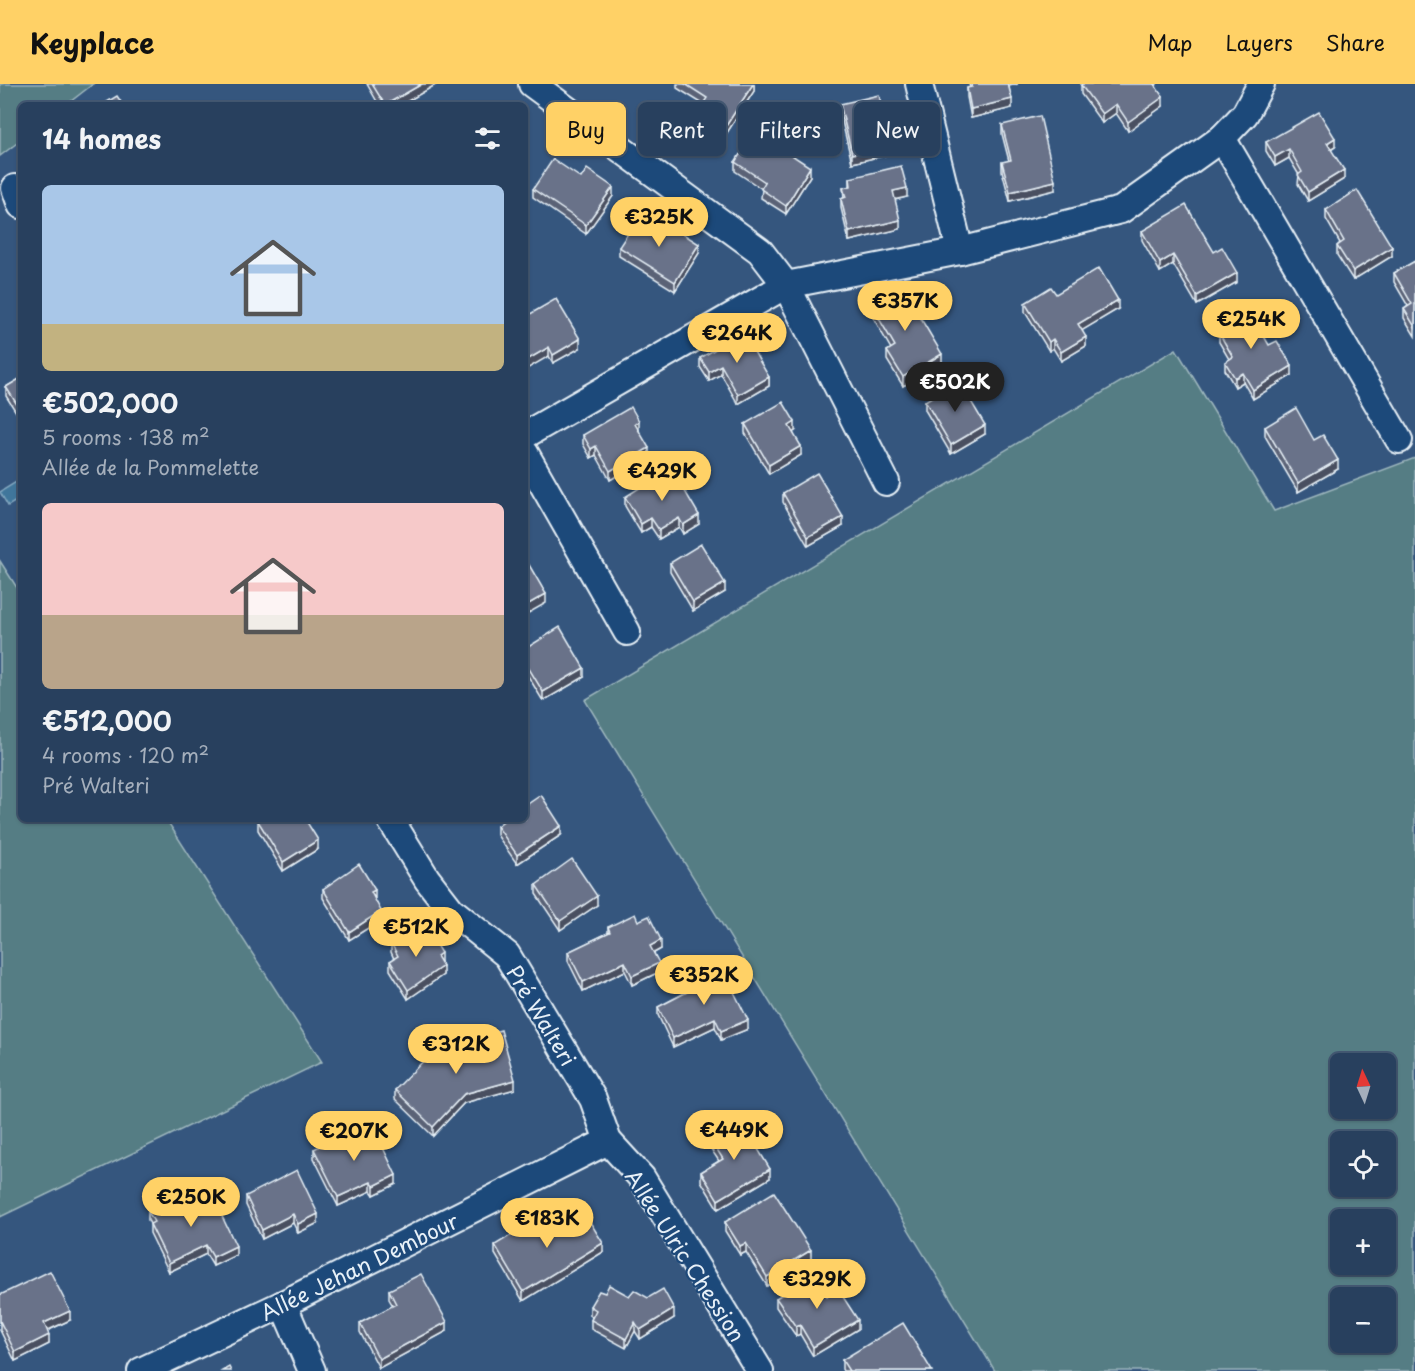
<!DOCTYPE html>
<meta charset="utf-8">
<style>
body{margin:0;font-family:"Playpen Sans",sans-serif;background:#304764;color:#f1f3f6;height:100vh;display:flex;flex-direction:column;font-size:22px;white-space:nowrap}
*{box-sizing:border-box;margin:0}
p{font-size:20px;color:#a5afbc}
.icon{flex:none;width:33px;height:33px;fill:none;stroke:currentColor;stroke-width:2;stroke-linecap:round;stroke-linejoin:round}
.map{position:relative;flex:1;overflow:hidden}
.side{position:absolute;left:18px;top:18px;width:510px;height:720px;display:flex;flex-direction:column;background:#28405e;border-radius:9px;box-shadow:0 2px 4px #0004,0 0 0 2px #445973}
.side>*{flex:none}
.top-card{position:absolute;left:546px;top:18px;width:570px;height:54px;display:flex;gap:12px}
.needle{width:39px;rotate:356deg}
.controls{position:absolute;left:1330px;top:969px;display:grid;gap:12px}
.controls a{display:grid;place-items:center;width:66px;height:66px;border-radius:9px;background:#28405e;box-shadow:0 2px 4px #0004,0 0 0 2px #445973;font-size:30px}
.price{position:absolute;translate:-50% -51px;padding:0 14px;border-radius:21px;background:#ffd166;color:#111;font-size:20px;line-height:39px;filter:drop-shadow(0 2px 3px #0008)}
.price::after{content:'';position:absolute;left:50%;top:36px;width:18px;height:14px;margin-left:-9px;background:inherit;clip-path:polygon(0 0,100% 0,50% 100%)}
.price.current{background:#222;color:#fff}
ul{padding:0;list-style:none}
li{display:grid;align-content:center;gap:12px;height:318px;padding:0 24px}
li span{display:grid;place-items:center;height:186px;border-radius:9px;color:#555}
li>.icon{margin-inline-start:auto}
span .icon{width:108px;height:108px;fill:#fffc;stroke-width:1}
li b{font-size:26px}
h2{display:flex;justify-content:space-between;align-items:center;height:72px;padding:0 24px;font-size:26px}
.pill{padding:0 21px;border-radius:9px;background:#28405e;box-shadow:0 2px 4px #0004,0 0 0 2px #445973;font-size:21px;line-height:54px}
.pill.current{background:#ffd166;color:#111}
header{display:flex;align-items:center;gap:36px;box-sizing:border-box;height:84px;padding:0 30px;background:#ffd166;color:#111}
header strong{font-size:28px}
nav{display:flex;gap:33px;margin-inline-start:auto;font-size:21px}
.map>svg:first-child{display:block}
.green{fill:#557d84;stroke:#9eb7be;stroke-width:1.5;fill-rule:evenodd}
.water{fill:#3f769b;stroke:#83a7c0;stroke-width:1.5}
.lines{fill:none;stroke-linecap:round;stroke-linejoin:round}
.minor-casing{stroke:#e8f1f8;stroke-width:30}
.minor{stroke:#1f4a7a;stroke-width:26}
.wall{fill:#5a6276;stroke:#e8f1f8;stroke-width:1.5}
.shaded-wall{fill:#4a5060;stroke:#e8f1f8;stroke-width:1.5}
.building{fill:#697289;stroke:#e8f1f8;stroke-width:1.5}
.labels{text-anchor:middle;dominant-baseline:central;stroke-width:4.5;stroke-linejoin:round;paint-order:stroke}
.street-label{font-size:21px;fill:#e8f1f8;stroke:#1f4a7a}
</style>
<header>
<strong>Keyplace</strong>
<nav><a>Map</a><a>Layers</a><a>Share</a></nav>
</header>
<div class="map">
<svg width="1415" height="1287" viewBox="0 0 1415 1287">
<rect width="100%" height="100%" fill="#35567e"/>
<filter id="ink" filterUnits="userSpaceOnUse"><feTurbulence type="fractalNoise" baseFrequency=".0167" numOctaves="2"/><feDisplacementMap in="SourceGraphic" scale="12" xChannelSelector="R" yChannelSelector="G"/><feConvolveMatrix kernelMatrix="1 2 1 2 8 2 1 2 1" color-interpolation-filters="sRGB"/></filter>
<g filter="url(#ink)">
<g class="green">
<polygon points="0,0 93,0 66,21 21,21 21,56 0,72"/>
<path d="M1176,265L1274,427L1415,374V1287H995L585,616ZM1341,980H1386V1024H1341ZM1341,1058H1386V1102H1341ZM1341,1136H1386V1180H1341ZM1341,1214H1386V1258H1341Z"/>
<polygon points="0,477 21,510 21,735 166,735 322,978 0,1133"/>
</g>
<polygon class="water" points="21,395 21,414 8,422 0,408"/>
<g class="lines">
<defs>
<g id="minor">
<polyline points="532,0 760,167 786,201 886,398"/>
<polyline points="919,0 960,167"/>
<polyline points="1222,54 1399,356"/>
<polyline points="15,104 21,121"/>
<polyline points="525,351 786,201 960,167 1121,126 1222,54 1245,30 1261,0"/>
<polyline points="525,369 627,548"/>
<polyline points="390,735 427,795 451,826 507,871 593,1015 608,1057 642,1094 760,1287"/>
<polyline points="283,1220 312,1287"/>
<polyline points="141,1287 283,1220 608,1057"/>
</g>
</defs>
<use href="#minor" class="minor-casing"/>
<use href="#minor" class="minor"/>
</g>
<g class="wall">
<polygon points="367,0 437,0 401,21 379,21"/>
<polygon points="677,0 754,0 754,7 717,64 691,47 691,38 703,20 677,4"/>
<polygon points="969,0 1018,0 1009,2 1012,24 971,34 967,13 967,4 970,3"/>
<polygon points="1157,0 1156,2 1163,22 1128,47 1116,29 1102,39 1081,10 1081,1"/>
<polygon points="840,20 891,70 852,79 840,29"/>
<polygon points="1002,41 1055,106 1010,117 1002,87 1002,78 1009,77 1002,50"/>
<polygon points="1266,58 1335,63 1331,66 1344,95 1308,117 1298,100 1299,91 1289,74 1275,82 1266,67"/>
<polygon points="735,78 810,92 786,130 761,114 762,105 735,87"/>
<polygon points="581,94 613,112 586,150 533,113 533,105"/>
<polygon points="850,94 907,113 895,116 900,145 849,157 841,124 841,115 844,114 843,104 850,103"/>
<polygon points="1326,126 1392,172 1353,196 1337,171 1337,162 1340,159 1326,135"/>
<polygon points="1142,147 1214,168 1237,198 1197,221 1173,180 1160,188 1142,156"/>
<polygon points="619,163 699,169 675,207 619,172"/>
<polygon points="1415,177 1415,252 1404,234 1404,225 1408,222 1394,198 1394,189"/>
<polygon points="1056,210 1118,225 1082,246 1086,262 1061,277 1053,264 1049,267 1025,228 1025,219"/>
<polygon points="905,214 942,279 903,302 887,276 887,267 891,265 870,228 870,219"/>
<polygon points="525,233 580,264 553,279"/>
<polygon points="1218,233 1244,234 1269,261 1292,291 1253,315 1243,298 1235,303 1225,286 1225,278 1229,275 1219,258 1219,249 1221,248 1218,242"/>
<polygon points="700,274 769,293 769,302 738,320 721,290 709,297 700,283"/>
<polygon points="21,294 21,336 6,312 6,303"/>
<polygon points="925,317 985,350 951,370 925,326"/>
<polygon points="745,340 795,347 793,348 801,371 769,390 745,349"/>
<polygon points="1265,343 1338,385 1298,408 1265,352"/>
<polygon points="639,346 639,347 649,373 610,396 596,371 591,374 583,360 583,351"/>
<polygon points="676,400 699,440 683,450 679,443 659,455 651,443 641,449 625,422 625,413"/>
<polygon points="783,409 843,442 808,462 783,418"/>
<polygon points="670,479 725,508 693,527 670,488"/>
<polygon points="525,565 584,593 543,617 525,587"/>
<polygon points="258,737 318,765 283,787 258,746"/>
<polygon points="497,742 561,751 517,780 497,751"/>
<polygon points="536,801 597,821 560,846 536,810"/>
<polygon points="323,805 381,836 349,856 323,814"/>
<polygon points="638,837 661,865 654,869 659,888 632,901 625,887 583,907 568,877 568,868 608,849 608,843"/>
<polygon points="424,854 441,878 443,891 408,915 390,886 390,877 394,875 391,868 391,859"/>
<polygon points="696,898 748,945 721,956 715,943 673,963 658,931 658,923 696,903"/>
<polygon points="515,1005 464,1019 433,1052 395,1015 395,1006"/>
<polygon points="709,1053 770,1094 718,1125 701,1097 701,1088 719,1077 709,1062"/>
<polygon points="358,1058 396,1100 374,1111 371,1107 338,1122 314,1074 314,1065"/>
<polygon points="246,1112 318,1139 298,1149 293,1139 262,1155 246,1121"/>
<polygon points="186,1122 236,1171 213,1182 206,1170 169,1188 150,1149 150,1140 148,1136 148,1127"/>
<polygon points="725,1138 811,1175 767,1202 746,1168 740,1171 725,1147"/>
<polygon points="541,1151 603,1168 523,1217 495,1170 495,1161"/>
<polygon points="389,1206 447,1247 379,1284 360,1248 360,1239 393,1222 389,1215"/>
<polygon points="605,1209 674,1234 640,1255 635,1247 626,1264 591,1245 591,1236 592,1233 590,1231 590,1222"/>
<polygon points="0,1211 70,1236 47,1247 49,1260 15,1277 0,1246"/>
<polygon points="827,1212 858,1245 813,1272 800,1250 796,1252 776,1223 776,1214"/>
<polygon points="842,1276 932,1287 843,1287 842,1285"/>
</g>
<g class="shaded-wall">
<polygon points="422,0 437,0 401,21 385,21"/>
<polygon points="753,0 754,0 754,7 717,64 717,56"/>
<polygon points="1163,13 1163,22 1128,47 1128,38"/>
<polygon points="1012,15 1012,24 971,34 971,25"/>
<polygon points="1116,20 1116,29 1102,39 1102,30"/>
<polygon points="1335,54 1335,63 1327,68 1327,59"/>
<polygon points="891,61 891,70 852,79 852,70"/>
<polygon points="1289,65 1289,74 1275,82 1275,73"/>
<polygon points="810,83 810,92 786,130 786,122"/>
<polygon points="1344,86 1344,95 1308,117 1308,108"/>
<polygon points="1055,97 1055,106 1010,117 1010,108"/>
<polygon points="613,103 613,112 586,150 586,141"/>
<polygon points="907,104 907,113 893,116 893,107"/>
<polygon points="900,136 900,145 849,157 849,148"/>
<polygon points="699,160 699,169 675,207 675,198"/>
<polygon points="1392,163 1392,172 1353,196 1353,187"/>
<polygon points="1173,171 1173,180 1160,188 1160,179"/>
<polygon points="1237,189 1237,198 1197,221 1197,212"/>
<polygon points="1118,216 1118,225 1078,249 1078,240"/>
<polygon points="1086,253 1086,262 1061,277 1061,268"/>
<polygon points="580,255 580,264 553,279 553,271"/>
<polygon points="1053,255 1053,264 1049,267 1049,258"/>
<polygon points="549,263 549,272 525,286 525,277"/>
<polygon points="942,270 942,279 903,302 903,293"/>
<polygon points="721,281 721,290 709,297 709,288"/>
<polygon points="1292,282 1292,291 1253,315 1253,306"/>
<polygon points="1243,289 1243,298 1235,303 1235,294"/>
<polygon points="769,293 769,302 738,320 738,311"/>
<polygon points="639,337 639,346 635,349 635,340"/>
<polygon points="795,338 795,347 789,351 789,342"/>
<polygon points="985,341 985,350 951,370 951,361"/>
<polygon points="596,362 596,371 591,374 591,365"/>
<polygon points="801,362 801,371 769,390 769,381"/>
<polygon points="649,364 649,373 610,396 610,387"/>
<polygon points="1338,376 1338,385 1298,408 1298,399"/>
<polygon points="699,431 699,440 683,450 683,441"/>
<polygon points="843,433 843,442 808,462 808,453"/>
<polygon points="651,434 651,443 641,449 641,440"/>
<polygon points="679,434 679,443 659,455 659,446"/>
<polygon points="725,499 725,508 693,527 693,518"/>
<polygon points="546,510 546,519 525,531 525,522"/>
<polygon points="584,584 584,593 543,617 543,608"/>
<polygon points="561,742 561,751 517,780 517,771"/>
<polygon points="318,756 318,765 283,787 283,778"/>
<polygon points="375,806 375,815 371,808"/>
<polygon points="597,812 597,821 560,846 560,837"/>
<polygon points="381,827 381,836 349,856 349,848"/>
<polygon points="661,856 661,865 650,871 650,862"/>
<polygon points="441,869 441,878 437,881 437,872"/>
<polygon points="625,878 625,887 583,907 583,898"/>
<polygon points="659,879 659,888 632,901 632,892"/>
<polygon points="443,882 443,891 408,915 408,906"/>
<polygon points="715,934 715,943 673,963 673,954"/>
<polygon points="748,936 748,945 721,956 721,947"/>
<polygon points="515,996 515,1005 464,1019 433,1052 433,1043 464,1010"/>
<polygon points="770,1085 770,1094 718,1125 718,1116"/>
<polygon points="396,1091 396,1100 374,1111 374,1102"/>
<polygon points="371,1098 371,1107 338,1122 338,1113"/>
<polygon points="293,1130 293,1139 262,1155 262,1146"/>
<polygon points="318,1130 318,1139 298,1149 298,1140"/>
<polygon points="603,1159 603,1168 523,1217 523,1208"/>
<polygon points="746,1159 746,1168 740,1171 740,1162"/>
<polygon points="206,1161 206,1170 169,1188 169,1179"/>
<polygon points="236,1162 236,1171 213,1182 213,1173"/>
<polygon points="811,1166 811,1175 767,1202 767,1193"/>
<polygon points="674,1225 674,1234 640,1255 640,1246"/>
<polygon points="70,1227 70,1236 44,1248 44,1239"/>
<polygon points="858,1236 858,1245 813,1272 813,1263"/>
<polygon points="447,1238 447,1247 379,1284 379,1275"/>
<polygon points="635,1238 635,1247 626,1264 626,1255"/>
<polygon points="800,1241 800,1250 796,1252 796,1243"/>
<polygon points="49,1251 49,1260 15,1277 15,1268"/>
</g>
<g class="building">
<polygon points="372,0 422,0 385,21"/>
<polygon points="685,0 753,0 717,56 691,38 707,14"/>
<polygon points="971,0 1008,0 1012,15 971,25 967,4 972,3"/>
<polygon points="1082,0 1154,0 1163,13 1128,38 1116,20 1102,30 1081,1"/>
<polygon points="879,11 891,61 852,70 840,20"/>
<polygon points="117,12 123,21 102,21"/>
<polygon points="1319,28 1335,54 1327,59 1344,86 1308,108 1298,91 1302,88 1289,65 1275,73 1266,58"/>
<polygon points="1040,32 1055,97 1010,108 1002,78 1011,76 1002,41"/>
<polygon points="755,47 810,83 786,122 761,105 765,98 735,78"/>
<polygon points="553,75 581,94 587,85 613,103 586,141 533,105"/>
<polygon points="901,82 907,104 893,107 900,136 849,148 841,115 846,113 843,104 851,102 850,94"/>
<polygon points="1357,106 1392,163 1353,187 1337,162 1344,157 1326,126"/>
<polygon points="1186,121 1214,168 1222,163 1237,189 1197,212 1173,171 1160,179 1142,147"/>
<polygon points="640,131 670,150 674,144 699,160 675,198 619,163"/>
<polygon points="1415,177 1415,243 1404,225 1412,220 1394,189"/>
<polygon points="1099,184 1118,216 1078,240 1086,253 1061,268 1053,255 1049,258 1025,219 1051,203 1056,210"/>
<polygon points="898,202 905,214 908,213 942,270 903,293 887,267 895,262 870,219"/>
<polygon points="556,215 580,255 553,271 549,263 525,277 525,233"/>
<polygon points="1237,222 1244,234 1251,230 1269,261 1277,257 1292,282 1253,306 1243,289 1235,294 1225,278 1233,273 1219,249 1225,245 1218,233"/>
<polygon points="743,249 769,293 738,311 721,281 709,288 700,274"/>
<polygon points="21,294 21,327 6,303"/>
<polygon points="959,297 985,341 951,361 925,317"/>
<polygon points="783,318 795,338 789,342 801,362 769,381 745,340"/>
<polygon points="631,323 639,337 635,340 649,364 610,387 596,362 591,365 583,351"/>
<polygon points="1296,324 1314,356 1323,351 1338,376 1298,399 1265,343"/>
<polygon points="668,386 676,400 679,397 699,431 683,441 679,434 659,446 651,434 641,440 625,413"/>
<polygon points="817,389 843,433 808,453 783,409"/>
<polygon points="701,460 725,499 693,518 670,479"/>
<polygon points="525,474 546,510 525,522"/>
<polygon points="560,543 584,584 543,608 525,578 525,565"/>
<polygon points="541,711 561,742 517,771 497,742 506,735 525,735 525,722"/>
<polygon points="261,735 305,735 318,756 283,778 258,737"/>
<polygon points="572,775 597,812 560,837 536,801"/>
<polygon points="359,780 375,806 371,808 381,827 349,848 323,805"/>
<polygon points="635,830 638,837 649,832 661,856 650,862 659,879 632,892 625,878 583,898 568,868 610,848 608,843"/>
<polygon points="418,843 424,854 430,851 441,869 437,872 443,882 408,906 390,877 398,872 391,859"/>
<polygon points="723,886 748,936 721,947 715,934 673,954 658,923 699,902 696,898"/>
<polygon points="501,946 515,996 464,1010 433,1043 395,1006 436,964"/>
<polygon points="740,1035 770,1085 718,1116 701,1088 723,1075 709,1053"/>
<polygon points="352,1046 358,1058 376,1049 396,1091 374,1102 371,1098 338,1113 314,1065"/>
<polygon points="297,1086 318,1130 298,1140 293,1130 262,1146 246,1112"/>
<polygon points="774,1108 811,1166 767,1193 746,1159 740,1162 725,1138"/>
<polygon points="211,1109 236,1162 213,1173 206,1161 169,1179 150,1140 154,1138 148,1127 182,1112 186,1122"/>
<polygon points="582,1125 603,1159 523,1208 495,1161 533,1138 541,1151"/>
<polygon points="50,1187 70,1227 44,1239 49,1251 15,1268 0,1237 0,1211"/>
<polygon points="421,1190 447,1238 379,1275 360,1239 396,1220 389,1206"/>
<polygon points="813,1191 827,1212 838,1205 858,1236 813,1263 800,1241 796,1243 776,1214"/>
<polygon points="609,1201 629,1212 634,1206 648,1214 663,1205 674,1225 640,1246 635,1238 626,1255 591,1236 596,1226 590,1222 599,1207 605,1209"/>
<polygon points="903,1239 932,1287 849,1287 842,1276"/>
<polygon points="229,1283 231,1287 222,1287"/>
</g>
</g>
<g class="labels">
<g class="street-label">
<text transform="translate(542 931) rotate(59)">Pré Walteri</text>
<text transform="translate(686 1171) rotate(57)">Allée Ulric Chession</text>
<text transform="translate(359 1182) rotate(-26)">Allée Jehan Dembour</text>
</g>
</g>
</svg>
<div class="controls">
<a><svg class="needle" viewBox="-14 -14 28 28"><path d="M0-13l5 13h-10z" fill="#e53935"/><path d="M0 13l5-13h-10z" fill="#a5afbc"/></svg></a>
<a><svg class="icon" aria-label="locate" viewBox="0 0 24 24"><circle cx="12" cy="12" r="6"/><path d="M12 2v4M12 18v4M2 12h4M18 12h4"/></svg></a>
<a>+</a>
<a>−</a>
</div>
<b class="price" style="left:659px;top:164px">€325K</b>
<b class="price" style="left:905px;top:248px">€357K</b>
<b class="price" style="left:1251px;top:266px">€254K</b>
<b class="price" style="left:737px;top:280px">€264K</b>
<b class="price current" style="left:955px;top:329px">€502K</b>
<b class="price" style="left:662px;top:418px">€429K</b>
<b class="price" style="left:416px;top:874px">€512K</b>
<b class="price" style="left:704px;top:922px">€352K</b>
<b class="price" style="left:456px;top:991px">€312K</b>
<b class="price" style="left:734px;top:1077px">€449K</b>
<b class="price" style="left:354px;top:1078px">€207K</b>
<b class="price" style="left:191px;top:1144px">€250K</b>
<b class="price" style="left:547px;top:1165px">€183K</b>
<b class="price" style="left:817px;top:1226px">€329K</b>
<div class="top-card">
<a class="pill current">Buy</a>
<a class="pill">Rent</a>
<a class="pill">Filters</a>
<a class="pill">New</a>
</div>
<section class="side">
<h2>14 homes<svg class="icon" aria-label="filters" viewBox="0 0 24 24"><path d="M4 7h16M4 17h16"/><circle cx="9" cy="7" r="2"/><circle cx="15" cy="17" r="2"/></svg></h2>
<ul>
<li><span style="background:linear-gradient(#a9c7e8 75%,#c2b280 0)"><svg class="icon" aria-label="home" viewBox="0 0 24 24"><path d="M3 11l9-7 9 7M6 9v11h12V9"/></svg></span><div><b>€502,000</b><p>5 rooms · 138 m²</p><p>Allée de la Pommelette</p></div></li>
<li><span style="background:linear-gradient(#f6c9c9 60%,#b9a48a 0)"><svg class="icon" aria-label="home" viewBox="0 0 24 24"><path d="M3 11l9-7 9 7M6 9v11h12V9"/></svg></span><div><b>€512,000</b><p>4 rooms · 120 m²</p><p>Pré Walteri</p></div></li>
</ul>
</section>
</div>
